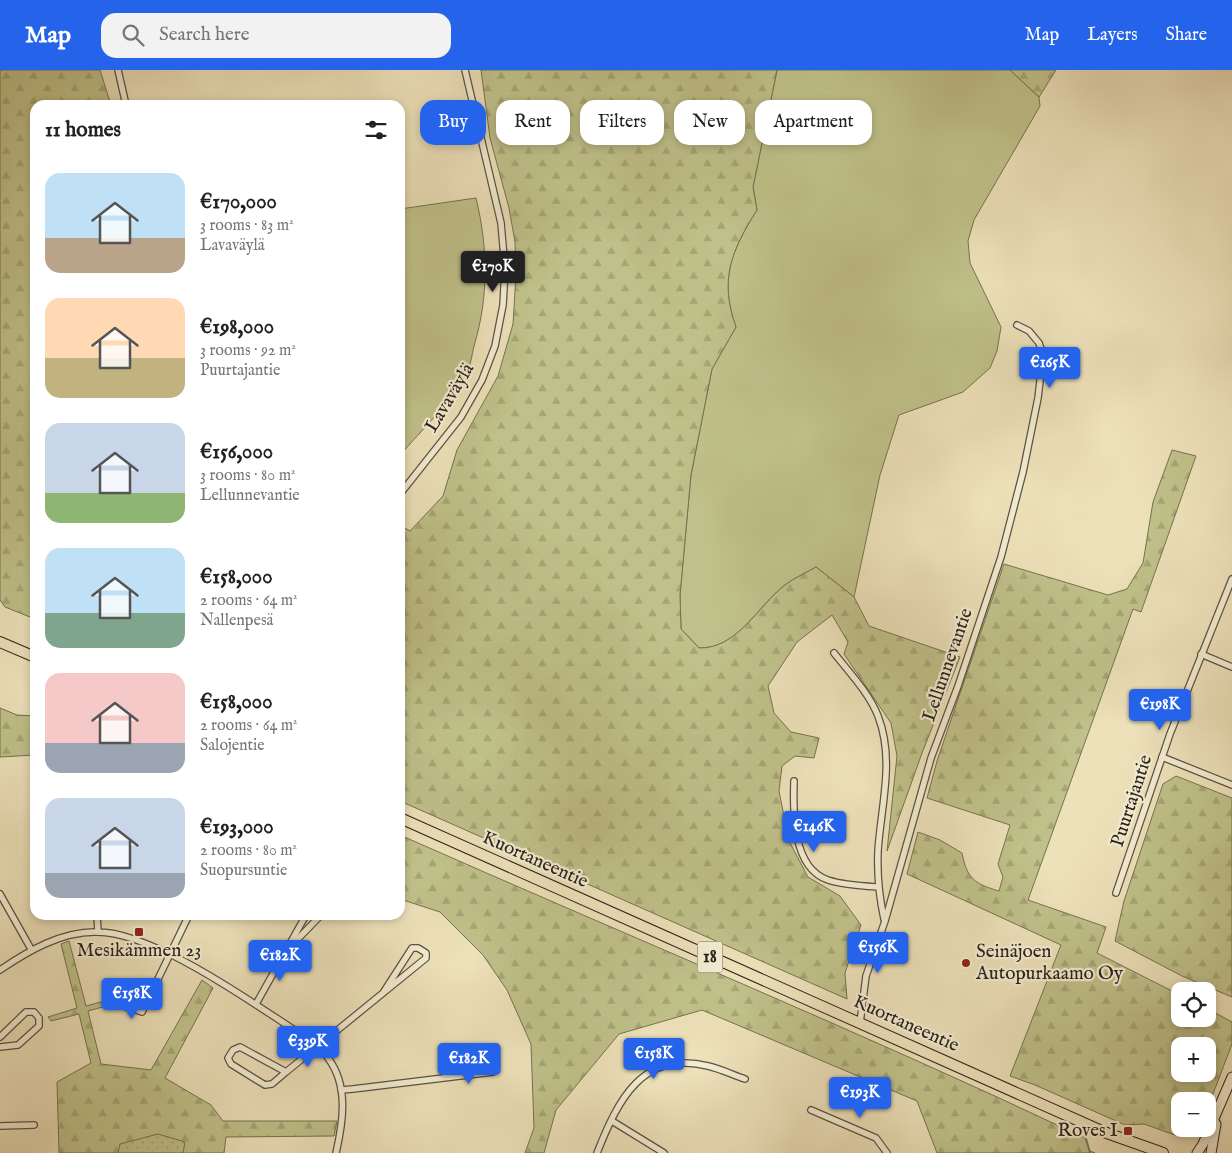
<!DOCTYPE html>
<meta charset="utf-8">
<style>
body{margin:0;font-family:"IM FELL English",serif;background:#f2f2f2;color:#222;height:100vh;display:flex;flex-direction:column;font-size:19px;white-space:nowrap}
*{box-sizing:border-box;margin:0}
p{font-size:16px;color:#767676}
.icon{flex:none;width:28px;height:28px;fill:none;stroke:currentColor;stroke-width:2;stroke-linecap:round;stroke-linejoin:round}
.map{position:relative;flex:1;overflow:hidden}
.sheet{position:absolute;left:30px;top:30px;width:375px;height:820px;display:flex;flex-direction:column;background:#fff;border-radius:15px;box-shadow:0 2px 8px #0003}
.sheet>*{flex:none}
.top-card{position:absolute;left:420px;top:30px;width:475px;height:45px;display:flex;gap:10px}
.tools{position:absolute;left:1171px;top:912px;display:grid;gap:10px}
.tools a{display:grid;place-items:center;width:45px;height:45px;border-radius:10px;background:#fff;box-shadow:0 2px 8px #0003;font-size:25px}
.price{position:absolute;translate:-50% -42px;padding:0 11px;border-radius:5px;background:#2563eb;color:#fff;font-size:16px;line-height:32px;filter:drop-shadow(0 1px 2px #0008)}
.price::after{content:'';position:absolute;left:50%;top:30px;width:15px;height:11px;margin-left:-8px;background:inherit;clip-path:polygon(0 0,100% 0,50% 100%)}
.price.active{background:#222;color:#fff}
ul{padding:0;list-style:none}
li{display:flex;align-items:center;gap:15px;height:125px;padding:0 15px}
li span{display:grid;place-items:center;flex:none;width:140px;height:100px;border-radius:15px;color:#555}
li>.icon{margin-inline-start:auto}
span .icon{width:60px;height:60px;fill:#fffc;stroke-width:1}
li b{font-size:21px}
h2{display:flex;justify-content:space-between;align-items:center;height:60px;padding:0 15px;font-size:21px}
.chip{padding:0 18px;border-radius:15px;background:#fff;box-shadow:0 2px 8px #0003;font-size:18px;line-height:45px}
.chip.active{background:#2563eb;color:#fff}
header{display:flex;align-items:center;gap:30px;box-sizing:border-box;height:70px;padding:0 25px;background:#2563eb;color:#fff}
header strong{font-size:24px}
nav{display:flex;gap:28px;margin-inline-start:auto;font-size:18px}
.search{width:350px;height:45px;background:#f2f2f2;display:flex;align-items:center;gap:12px;box-sizing:border-box;padding:0 18px;border-radius:15px;color:#767676;font-size:19px}
.map>svg:first-child{display:block}
.grass{fill:#c0c18a;stroke:#757252}
.forest{fill:url(#forest-firs);stroke:#757252;fill-rule:evenodd}
.park{fill:url(#park-dots);stroke:#757252}
.lines{fill:none;stroke-linecap:round;stroke-linejoin:round}
.stream{stroke:#6d8072;stroke-width:2}
.minor-casing{stroke:#5b5241;stroke-width:8}
.secondary-casing{stroke:#2a2219;stroke-width:11}
.trunk-casing{stroke:#2a2219;stroke-width:12}
.minor{stroke:#f3ecd2;stroke-width:5.5}
.secondary{stroke:#f3ecd2;stroke-width:9}
.trunk{stroke:#ede1ba;stroke-width:10}
.poi-dot{fill:#8f2418;stroke:#f3ecd2;stroke-width:2}
.labels{text-anchor:middle;dominant-baseline:central;stroke-width:4.5;stroke-linejoin:round;paint-order:stroke}
.shield{fill:#f3ecd2;stroke:#665f50;stroke-width:1}
.shield-label{font-size:18px;font-weight:bold;fill:#2a2219}
.street-label{font-size:19px;fill:#2a2219;stroke:#f3ecd2}
.poi-label{font-size:19px;fill:#2a2219;stroke:#f3ecd2}
</style>
<header>
<strong>Map</strong>
<div class="search"><svg class="icon" aria-label="search" viewBox="0 0 24 24"><circle cx="10" cy="10" r="6"/><path d="M15 15l6 6"/></svg>Search here</div>
<nav><a>Map</a><a>Layers</a><a>Share</a></nav>
</header>
<div class="map">
<svg width="1232" height="1083" viewBox="0 0 1232 1083">
<defs>
<pattern id="forest-firs" width="22" height="20" patternUnits="userSpaceOnUse" patternTransform="scale(1.25)"><rect width="22" height="20" fill="#c0c18a"/><path d="M5 1l3.5 6h-7zM16 11l3.5 6h-7z" fill="#a5a676"/></pattern>
<pattern id="park-dots" width="8" height="8" patternUnits="userSpaceOnUse" patternTransform="scale(1.25)"><rect width="8" height="8" fill="#c0c18a"/><path d="M2 2h.1M6 6h.1" fill="none" stroke="#a5a676" stroke-width="1.8" stroke-linecap="round"/></pattern>
</defs>
<rect width="100%" height="100%" fill="#ede1ba"/>
<filter id="stains"><feTurbulence type="fractalNoise" baseFrequency=".004" numOctaves="4"/><feColorMatrix values="0 0 0 0 .2 0 0 0 0 .09 0 0 0 0 .02 0 0 0 .5 -.17"/></filter>
<radialGradient id="worn" r=".72"><stop offset=".6" stop-color="#630" stop-opacity="0"/><stop offset="1" stop-color="#630" stop-opacity=".3"/></radialGradient>
<g class="grass">
<path d="M777,0H1010L1039,27L1040,36L974,150L968,171L970,193L1001,257L997,281L990,298L963,322L899,345L880,405L854,527L816,497C806,503 794,508 785,515C757,536 738,579 699,578L681,559L680,525L691,405L712,299L736,257C719,210 731,181 757,140L753,117Z"/>
<path d="M476,128C488,178 489,226 474,276C472,284 471,294 467,302C452,331 422,360 400,385V139Z"/>
</g>
<g class="forest">
<polygon points="0,0 100,0 111,35 35,35 35,549 5,537 0,530"/>
<path d="M481,0H777L753,117L757,140C731,181 719,210 736,257L712,299L691,405L680,525L681,559L699,578C737,579 758,536 785,515C794,508 806,503 816,497L854,527L869,556L960,587L922,683L887,781L897,686L891,653L844,584L848,572L832,545L797,572L768,616L774,643L791,662L819,668L814,688L795,686L782,696L779,721L789,771L808,807L840,826L861,855L845,903L847,929L400,731V455L410,461L443,426L457,380L498,306L513,254L516,205L515,172L509,138L490,68Z"/>
<polygon points="1010,0 1056,0 1039,27"/>
<path d="M1172,380L1196,386L1141,542L1133,539L1028,830L1106,857L1097,883L1180,925V949H1208V939L1232,952V974L1208,1037V1031H1180V1059H1199L1196,1066L1175,1065L1144,1054L1125,1055L1035,1015L1010,1006L1061,875L907,804L918,762L940,770L962,783C967,809 975,814 999,821L1003,807L998,794L1010,755L927,728L937,691L1004,494L1108,525L1127,519L1143,493L1153,432ZM1208,976V1004H1180V976Z"/>
<polygon points="0,638 17,645 35,646 35,685 0,687"/>
<polygon points="1176,706 1232,728 1232,927 1182,906 1115,871 1124,831 1163,714"/>
<path d="M400,765C628,866 859,961 1085,1068L1090,1081L1095,1083H937L917,1031L702,940L619,964L556,1040L544,1083H525L534,1058L531,974L507,920L483,885L440,842L400,829Z"/>
<polygon points="69,871 86,936 112,929 110,935 88,941 101,994 151,1000 202,910 213,918 165,1008 211,1035 223,1051 337,1051 334,1066 226,1067 224,1083 59,1083 57,1012 91,993 79,944 51,951 48,947 77,938 61,874"/>
</g>
<polygon class="park" points="158,1064 185,1072 183,1083 118,1083 120,1074"/>
<g class="lines">
<polyline class="stream" points="1085,1065 1090,1083"/>
<defs>
<g id="minor">
<polyline points="118,0 126,35"/>
<polyline points="400,424 461,347 482,310 495,276 503,235 505,199 501,153 465,0"/>
<path d="M834,583C849,602 869,623 878,646C895,690 881,735 878,781C877,805 879,826 884,849"/>
<polyline points="1201,584 1232,597"/>
<polyline points="1162,687 1232,715"/>
<path d="M794,711C793,741 792,798 828,810C843,815 862,816 878,817"/>
<polyline points="1116,823 1170,664 1232,509"/>
<polyline points="0,824 31,879"/>
<polyline points="97,845 98,862"/>
<polyline points="292,875 321,845"/>
<path d="M0,900C28,881 62,861 97,862C121,862 148,874 170,884C210,904 249,930 287,955C300,964 319,974 328,988C349,1016 343,1052 336,1083"/>
<polyline points="151,923 126,917 122,920 119,930 124,936 142,942 189,845"/>
<polyline points="256,934 306,845"/>
<polyline points="860,953 866,906 885,851 931,688 958,616 1001,487 1023,402 1038,328 1043,285 1039,273 1029,261 1017,255"/>
<polyline points="0,967 26,942 34,942 39,948 39,956 18,975 0,977"/>
<polyline points="286,1002 272,1014 265,1015 231,994 228,988 233,980 240,977 286,1002 426,888 426,883 418,878 412,878 383,923"/>
<polyline points="341,1020 353,1019 493,1002 488,985 443,1008"/>
<polyline points="811,1040 876,1068 887,1083"/>
<polyline points="612,1051 664,1083"/>
<polyline points="0,1056 34,1055"/>
<path d="M597,1083C618,1030 642,980 708,996C721,999 733,1005 745,1009"/>
</g>
<g id="secondary">
<polyline points="1197,1083 1203,1074 1232,1007"/>
<polyline points="1211,1083 1216,1054"/>
</g>
<g id="trunk">
<polyline points="0,572 35,587"/>
<polyline points="400,748 1104,1062 1163,1083"/>
</g>
</defs>
<use href="#minor" class="minor-casing"/>
<use href="#secondary" class="secondary-casing"/>
<use href="#trunk" class="trunk-casing"/>
<use href="#minor" class="minor"/>
<use href="#secondary" class="secondary"/>
<use href="#trunk" class="trunk"/>
</g>
<g class="poi-dot">
<rect x="134" y="857" width="10" height="10" rx="2.5"/>
<circle cx="966" cy="893" r="5"/>
<rect x="1123" y="1056" width="10" height="10" rx="2.5"/>
</g>
<g class="labels">
<rect class="shield" x="697.5" y="871.5" width="25" height="31" rx="4"/>
<g class="shield-label">
<text x="710" y="887">18</text>
</g>
<g class="street-label">
<text transform="translate(450 328) rotate(-59)">Lavaväylä</text>
<text transform="translate(948 595) rotate(-71)">Lellunnevantie</text>
<text transform="translate(1132 731) rotate(-72)">Puurtajantie</text>
<text transform="translate(535 790) rotate(24)">Kuortaneentie</text>
<text transform="translate(906 954) rotate(24)">Kuortaneentie</text>
</g>
<g class="poi-label">
<text x="139" y="881">Mesikämmen 23</text>
<text x="976" y="882" text-anchor="start">Seinäjoen<tspan x="976" dy="22">Autopurkaamo Oy</tspan></text>
<text x="1118" y="1061" text-anchor="end">Roves I</text>
</g>
</g>
<rect width="100%" height="100%" filter="url(#stains)"/>
<rect width="100%" height="100%" fill="url(#worn)"/>
</svg>
<div class="tools">
<a><svg class="icon" aria-label="locate" viewBox="0 0 24 24"><circle cx="12" cy="12" r="6"/><path d="M12 2v4M12 18v4M2 12h4M18 12h4"/></svg></a>
<a>+</a>
<a>−</a>
</div>
<b class="price active" style="left:493px;top:223px">€170K</b>
<b class="price" style="left:1050px;top:319px">€165K</b>
<b class="price" style="left:1160px;top:661px">€198K</b>
<b class="price" style="left:814px;top:783px">€146K</b>
<b class="price" style="left:878px;top:904px">€156K</b>
<b class="price" style="left:280px;top:912px">€182K</b>
<b class="price" style="left:132px;top:950px">€158K</b>
<b class="price" style="left:308px;top:998px">€339K</b>
<b class="price" style="left:654px;top:1010px">€158K</b>
<b class="price" style="left:469px;top:1015px">€182K</b>
<b class="price" style="left:860px;top:1049px">€193K</b>
<div class="top-card">
<a class="chip active">Buy</a>
<a class="chip">Rent</a>
<a class="chip">Filters</a>
<a class="chip">New</a>
<a class="chip">Apartment</a>
</div>
<section class="sheet">
<h2>11 homes<svg class="icon" aria-label="filters" viewBox="0 0 24 24"><path d="M4 7h16M4 17h16"/><circle cx="9" cy="7" r="2"/><circle cx="15" cy="17" r="2"/></svg></h2>
<ul>
<li><span style="background:linear-gradient(#bfe0f5 65%,#b9a48a 0)"><svg class="icon" aria-label="home" viewBox="0 0 24 24"><path d="M3 11l9-7 9 7M6 9v11h12V9"/></svg></span><div><b>€170,000</b><p>3 rooms · 83 m²</p><p>Lavaväylä</p></div></li>
<li><span style="background:linear-gradient(#ffd9b3 60%,#c2b280 0)"><svg class="icon" aria-label="home" viewBox="0 0 24 24"><path d="M3 11l9-7 9 7M6 9v11h12V9"/></svg></span><div><b>€198,000</b><p>3 rooms · 92 m²</p><p>Puurtajantie</p></div></li>
<li><span style="background:linear-gradient(#c9d6e8 70%,#8fb573 0)"><svg class="icon" aria-label="home" viewBox="0 0 24 24"><path d="M3 11l9-7 9 7M6 9v11h12V9"/></svg></span><div><b>€156,000</b><p>3 rooms · 80 m²</p><p>Lellunnevantie</p></div></li>
<li><span style="background:linear-gradient(#bfe0f5 65%,#7fa58c 0)"><svg class="icon" aria-label="home" viewBox="0 0 24 24"><path d="M3 11l9-7 9 7M6 9v11h12V9"/></svg></span><div><b>€158,000</b><p>2 rooms · 64 m²</p><p>Nallenpesä</p></div></li>
<li><span style="background:linear-gradient(#f6c9c9 70%,#9aa5b1 0)"><svg class="icon" aria-label="home" viewBox="0 0 24 24"><path d="M3 11l9-7 9 7M6 9v11h12V9"/></svg></span><div><b>€158,000</b><p>2 rooms · 64 m²</p><p>Salojentie</p></div></li>
<li><span style="background:linear-gradient(#c9d6e8 75%,#9aa5b1 0)"><svg class="icon" aria-label="home" viewBox="0 0 24 24"><path d="M3 11l9-7 9 7M6 9v11h12V9"/></svg></span><div><b>€193,000</b><p>2 rooms · 80 m²</p><p>Suopursuntie</p></div></li>
</ul>
</section>
</div>
